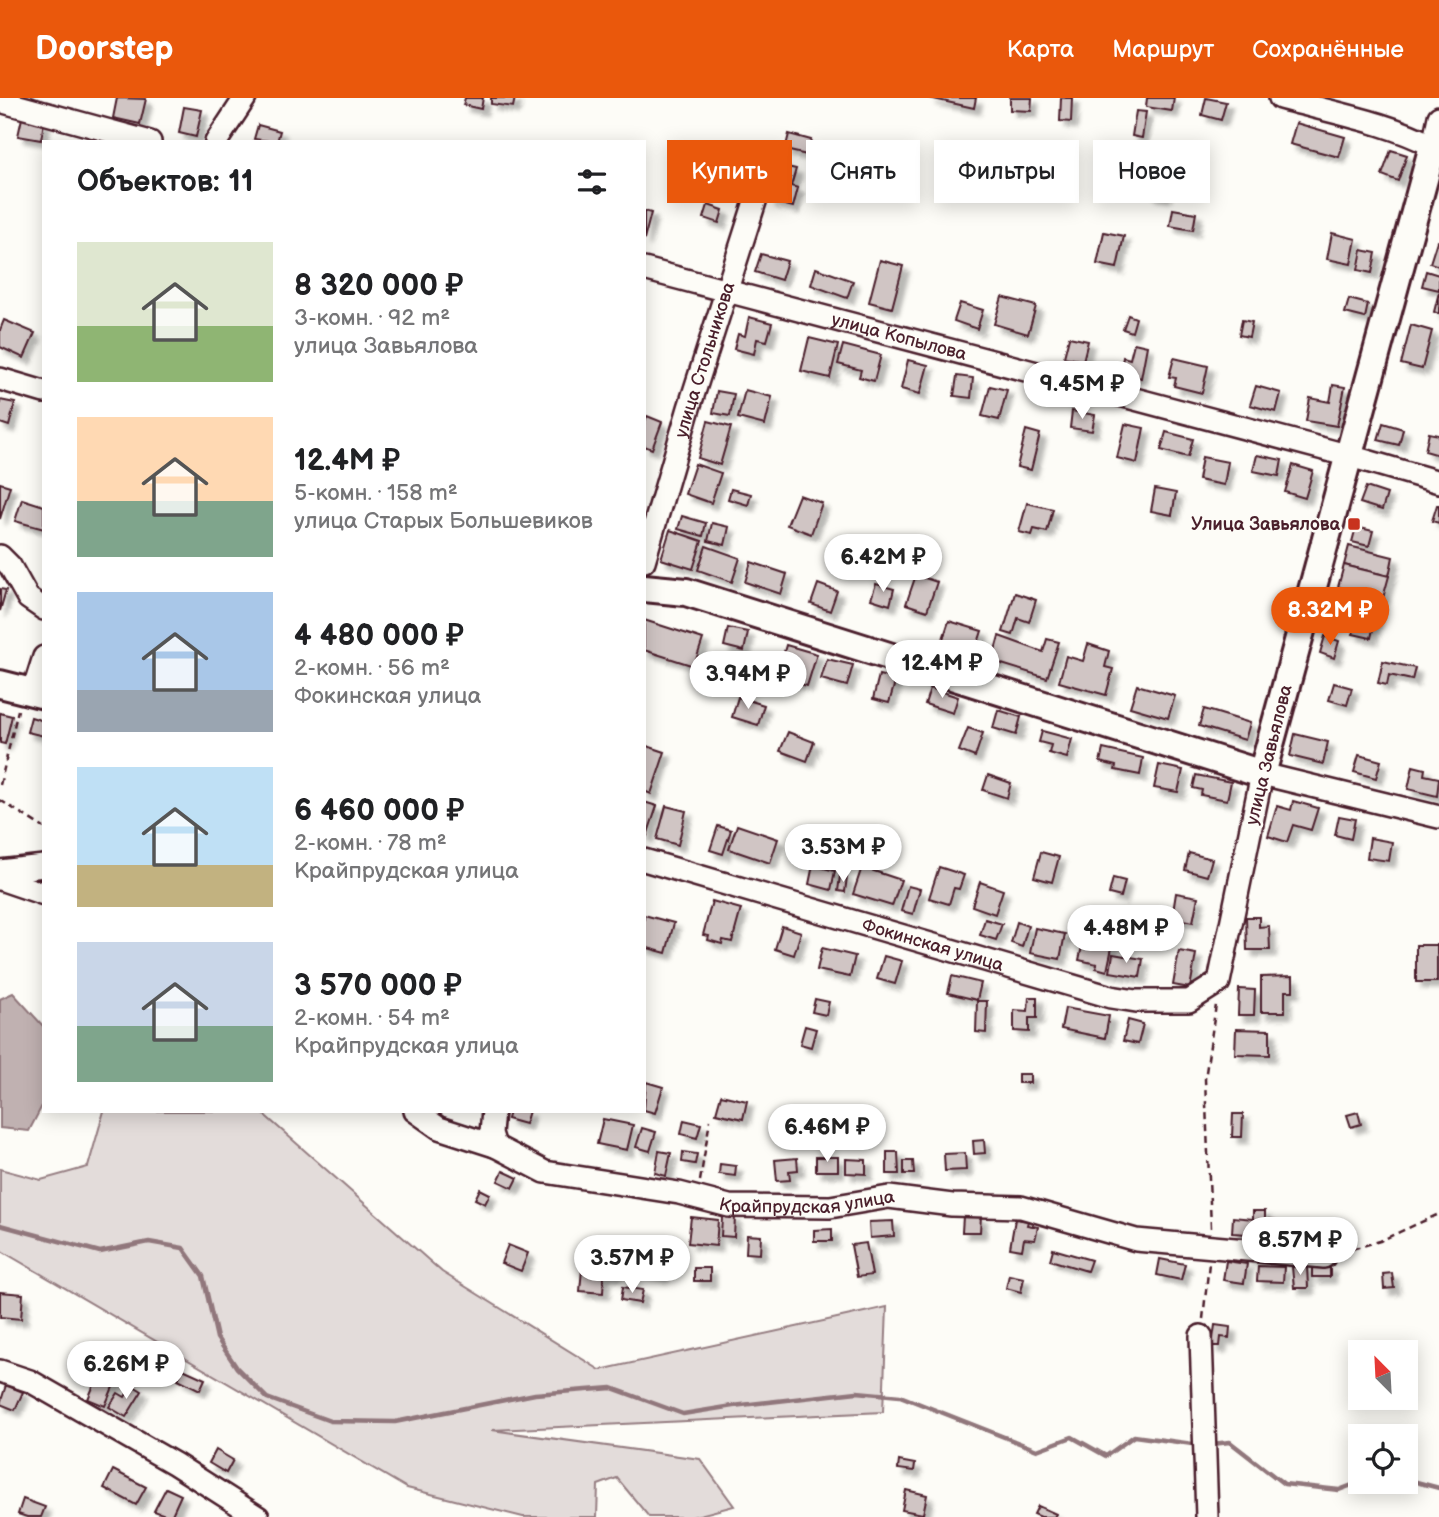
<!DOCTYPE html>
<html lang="ru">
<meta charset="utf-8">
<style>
body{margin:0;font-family:"Balsamiq Sans",sans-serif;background:#f2f2f2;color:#202124;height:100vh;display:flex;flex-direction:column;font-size:26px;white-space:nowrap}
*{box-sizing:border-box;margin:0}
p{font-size:23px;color:#757577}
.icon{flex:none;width:38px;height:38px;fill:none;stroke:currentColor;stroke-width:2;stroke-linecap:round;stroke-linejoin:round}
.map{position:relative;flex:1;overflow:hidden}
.side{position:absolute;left:42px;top:42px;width:604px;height:973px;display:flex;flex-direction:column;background:#fff;border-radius:0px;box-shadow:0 4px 18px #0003}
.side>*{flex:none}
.guide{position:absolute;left:667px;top:42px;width:665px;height:63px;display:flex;gap:14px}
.needle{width:46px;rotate:336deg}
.buttons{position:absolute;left:1348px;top:1242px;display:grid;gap:14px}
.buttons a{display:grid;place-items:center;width:70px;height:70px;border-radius:0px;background:#fff;box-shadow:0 4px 18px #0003;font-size:35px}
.price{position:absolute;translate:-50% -60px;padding:0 16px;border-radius:24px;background:#fff;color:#222;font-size:23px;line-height:46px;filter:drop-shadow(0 2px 4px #0008)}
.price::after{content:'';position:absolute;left:50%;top:42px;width:21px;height:16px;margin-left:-10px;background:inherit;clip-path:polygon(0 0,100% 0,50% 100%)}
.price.current{background:#ea580c;color:#fff}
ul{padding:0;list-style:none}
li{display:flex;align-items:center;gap:21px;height:175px;padding:0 35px}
li span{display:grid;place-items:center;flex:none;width:196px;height:140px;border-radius:0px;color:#555}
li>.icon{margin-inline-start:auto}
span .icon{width:84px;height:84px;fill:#fffc;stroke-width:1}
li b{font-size:30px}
h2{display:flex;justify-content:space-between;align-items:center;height:84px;padding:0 35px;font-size:30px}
.chip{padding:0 24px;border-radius:0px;background:#fff;box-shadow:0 4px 18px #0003;font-size:24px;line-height:63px}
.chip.current{background:#ea580c;color:#fff}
header{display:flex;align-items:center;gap:42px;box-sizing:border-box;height:98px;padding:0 35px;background:#ea580c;color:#fff}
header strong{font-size:33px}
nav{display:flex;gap:38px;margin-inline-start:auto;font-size:24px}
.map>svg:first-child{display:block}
.green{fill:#e3dcda;stroke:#967e82;stroke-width:2}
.water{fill:#c0b1b1;stroke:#91777b;stroke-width:2}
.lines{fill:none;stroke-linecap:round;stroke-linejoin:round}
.stream{stroke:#91777b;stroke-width:4.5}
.building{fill:#d0c5c4;stroke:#4a1f2b;stroke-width:2;filter:url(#shadow)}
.minor-casing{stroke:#4a1f2b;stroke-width:26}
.major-casing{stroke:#4a1f2b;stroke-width:32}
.path{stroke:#4a1f2b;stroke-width:2.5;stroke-dasharray:7 5;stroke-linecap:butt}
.minor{stroke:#fdfcf7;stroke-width:21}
.major{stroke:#fdfcf7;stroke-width:26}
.poi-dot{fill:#c8321e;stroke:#fdfcf7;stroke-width:2.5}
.labels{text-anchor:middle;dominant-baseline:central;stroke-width:5;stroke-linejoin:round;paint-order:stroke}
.street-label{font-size:18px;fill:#4a1f2b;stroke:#fdfcf7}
.poi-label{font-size:18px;font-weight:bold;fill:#4a1f2b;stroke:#fdfcf7;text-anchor:end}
</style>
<header>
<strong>Doorstep</strong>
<nav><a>Карта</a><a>Маршрут</a><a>Сохранённые</a></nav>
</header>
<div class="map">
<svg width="1439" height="1419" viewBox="0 0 1439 1419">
<defs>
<filter id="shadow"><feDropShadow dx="6" dy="6" stdDeviation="2" flood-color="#0004"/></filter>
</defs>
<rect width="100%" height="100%" fill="#fdfcf7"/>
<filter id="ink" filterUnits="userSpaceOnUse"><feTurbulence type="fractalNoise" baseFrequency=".0143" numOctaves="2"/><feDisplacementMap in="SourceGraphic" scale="14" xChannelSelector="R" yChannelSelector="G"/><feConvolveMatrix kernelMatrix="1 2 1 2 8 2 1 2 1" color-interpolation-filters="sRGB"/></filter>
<g filter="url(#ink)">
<polygon class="green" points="104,1013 260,1013 442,1174 600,1272 887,1209 883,1314 492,1332 700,1361 734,1408 692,1419 649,1419 617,1380 598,1387 597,1419 523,1419 407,1390 0,1152 0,1071 41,1082 88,1069"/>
<polygon class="water" points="13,895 44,929 44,1004 29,1033 0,1030 0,901"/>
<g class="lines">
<g class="stream">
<polyline points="0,1127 100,1154 149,1144 183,1150 203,1178 217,1240 237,1270 267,1300 330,1323 395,1324 535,1296 612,1290 683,1316 733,1308 857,1294 900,1298 1037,1352 1072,1339 1106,1358 1134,1338 1200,1347"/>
<polyline points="1212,1346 1230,1344 1284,1386 1339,1392 1360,1384"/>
<polyline points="1405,1381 1439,1390"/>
</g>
</g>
<g class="building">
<polygon points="117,0 146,1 140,26 113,20"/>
<polygon points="465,0 483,0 481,11 463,7"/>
<polygon points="491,0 515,0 513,9 491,6"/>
<polygon points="929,0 976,0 974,10"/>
<polygon points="1010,0 1032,0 1031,13 1010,12"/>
<polygon points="1061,0 1072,0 1071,24 1060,23"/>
<polygon points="1147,0 1174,0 1172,13 1146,9"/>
<polygon points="1206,0 1226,4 1221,22 1202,17"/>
<polygon points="184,9 202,12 196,39 179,35"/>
<polygon points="1136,13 1146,14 1142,40 1132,38"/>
<polygon points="22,20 44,24 41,42 18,38"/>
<polygon points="1296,25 1345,39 1339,59 1290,46"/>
<polygon points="258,27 280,33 277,44 254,41"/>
<polygon points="789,36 811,42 807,57 785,52"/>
<polygon points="1391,52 1407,57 1398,83 1382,77"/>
<polygon points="727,54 740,57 736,75 723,72"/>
<polygon points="1156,59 1171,62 1164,98 1150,96"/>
<polygon points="779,67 796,71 791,88 798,90 793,109 770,103"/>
<polygon points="708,107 723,112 719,125 704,120"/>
<polygon points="1173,111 1196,115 1193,132 1170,128"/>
<polygon points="644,113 651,115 644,142"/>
<polygon points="1104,134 1124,138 1117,170 1097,166"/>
<polygon points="1332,135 1356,141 1351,166 1327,161"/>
<polygon points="1437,143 1439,144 1439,168 1430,165"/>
<polygon points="1362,152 1376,155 1372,175 1358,172"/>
<polygon points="761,156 787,163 781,182 755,174"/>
<polygon points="880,162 903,168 892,210 869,204"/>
<polygon points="816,170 853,183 847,200 811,187"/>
<polygon points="1426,173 1439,177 1439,192 1422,188"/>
<polygon points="1439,194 1439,216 1434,214"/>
<polygon points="1002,199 1036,208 1028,236 994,226"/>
<polygon points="1349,201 1368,206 1365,220 1345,215"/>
<polygon points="960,205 983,212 977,231 954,223"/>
<polygon points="1128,217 1136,220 1132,234 1123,231"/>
<polygon points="749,219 772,225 767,243 757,241 754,256 734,251 738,236 745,238"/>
<polygon points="4,222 35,235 24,260 0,249 0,232"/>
<polygon points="1242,222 1252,224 1249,239 1239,237"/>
<polygon points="1411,227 1432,233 1422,271 1401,266"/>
<polygon points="1069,239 1088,243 1083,263 1064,259"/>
<polygon points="809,240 838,247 830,280 801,273"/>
<polygon points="1134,245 1147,248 1141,280 1120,276 1123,259 1130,261"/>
<polygon points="843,247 881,257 874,283 859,279 861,272 838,266"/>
<polygon points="1174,260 1208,268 1202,295 1174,288 1176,280 1169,279"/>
<polygon points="908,262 928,267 920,296 901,291"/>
<polygon points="957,278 973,280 971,300 954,298"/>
<polygon points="1333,287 1345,289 1337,328 1306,323 1310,300 1330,304"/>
<polygon points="990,288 1007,292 999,322 982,318"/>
<polygon points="1256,288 1281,295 1276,314 1250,307"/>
<polygon points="745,292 772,299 765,327 738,320"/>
<polygon points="717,293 734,296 730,318 713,315"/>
<polygon points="0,302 15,305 9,328 0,325"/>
<polygon points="1072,313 1095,317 1092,333 1070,330"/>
<polygon points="647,318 662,324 652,351 644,348 644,326"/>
<polygon points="708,323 731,329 720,367 698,360"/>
<polygon points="1383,325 1403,331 1399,347 1378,342"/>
<polygon points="1125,326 1144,330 1137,365 1117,360"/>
<polygon points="1026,332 1040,336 1031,372 1017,369"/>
<polygon points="1166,334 1193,341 1188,359 1161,352"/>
<polygon points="1429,335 1439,337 1439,357 1425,353"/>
<polygon points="1257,357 1282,362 1279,378 1253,373"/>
<polygon points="1202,359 1228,364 1224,387 1198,382"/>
<polygon points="695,366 721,375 711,405 685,396"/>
<polygon points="1293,367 1313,373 1305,400 1285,394"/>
<polygon points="0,385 10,388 0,421"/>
<polygon points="1366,389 1387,396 1382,412 1360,405"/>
<polygon points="731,391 751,396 748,407 728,401"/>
<polygon points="1155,391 1176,395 1172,417 1151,413"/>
<polygon points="799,397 822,405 811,436 787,427"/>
<polygon points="22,401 44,408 44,431 15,423"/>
<polygon points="1027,405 1053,411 1047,434 1034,431 1032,437 1019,434"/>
<polygon points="1437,407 1439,407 1439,425 1432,423"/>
<polygon points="682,418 706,425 703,438 678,431"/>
<polygon points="712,425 729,429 725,447 708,443"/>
<polygon points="1356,429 1373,433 1369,448 1352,444"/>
<polygon points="670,432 702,443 693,471 661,461"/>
<polygon points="706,448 740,460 732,484 698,472"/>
<polygon points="1349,448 1393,459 1389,478 1344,467"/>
<polygon points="751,464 787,476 781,496 745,484"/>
<polygon points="1344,467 1389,478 1383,500 1338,489"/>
<polygon points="916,477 937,484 927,513 906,506"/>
<polygon points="818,486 837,493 830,513 811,506"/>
<polygon points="876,486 894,491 890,507 871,501"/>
<polygon points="0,491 6,492 0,513"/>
<polygon points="1015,495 1036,502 1029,524 1018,520 1013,537 1003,534"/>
<polygon points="1361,501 1379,505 1371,540 1353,536"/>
<polygon points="644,522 703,541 694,568 644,552"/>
<polygon points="949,523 982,533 974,557 941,547"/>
<polygon points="728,530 748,534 744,553 724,548"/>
<polygon points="999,538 1043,554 1047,541 1059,544 1047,580 992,563"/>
<polygon points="1325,538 1339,543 1334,560 1320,555"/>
<polygon points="1088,546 1109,553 1105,569 1113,571 1106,597 1059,584 1066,558 1083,563"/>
<polygon points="786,547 817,556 807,588 784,581 789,563 782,561"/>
<polygon points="827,561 853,567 847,588 821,581"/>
<polygon points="1383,563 1415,570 1412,582 1389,577 1387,587 1378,585"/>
<polygon points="879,577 896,581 889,605 873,601"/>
<polygon points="1334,585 1352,590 1347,607 1329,602"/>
<polygon points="1137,587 1175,598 1168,620 1130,609"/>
<polygon points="930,590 958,599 953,615 925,606"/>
<polygon points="738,599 764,607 758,627 732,619"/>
<polygon points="1204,611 1250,625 1245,642 1199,628"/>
<polygon points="998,612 1021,619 1016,637 993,630"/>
<polygon points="0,615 12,618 5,646 0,645"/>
<polygon points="31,619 44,623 44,638 27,634"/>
<polygon points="968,630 983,635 975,659 959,653"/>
<polygon points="1042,633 1072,641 1067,660 1049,655 1051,647 1039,644"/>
<polygon points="788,634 814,644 807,663 780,653"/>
<polygon points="1295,636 1328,644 1323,666 1290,658"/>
<polygon points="644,647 665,654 651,696 644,693"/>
<polygon points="1103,651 1143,660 1140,677 1115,672 1116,668 1100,664"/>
<polygon points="1359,657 1381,663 1376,680 1354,674"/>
<polygon points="1159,667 1183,672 1178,694 1154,690"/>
<polygon points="1413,668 1425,671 1424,677 1439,680 1437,698 1408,691"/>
<polygon points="988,677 1011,685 1007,700 983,692"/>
<polygon points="1196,677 1231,684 1227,702 1201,697 1202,692 1193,690"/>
<polygon points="1293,703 1318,710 1311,732 1293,727 1287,744 1268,738 1277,708 1291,712"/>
<polygon points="644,704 657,708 647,738 644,737"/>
<polygon points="666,708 686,713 678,747 657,741"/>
<polygon points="1339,718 1355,721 1351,741 1335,737"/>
<polygon points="737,727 778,741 770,765 729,751"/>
<polygon points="718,728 731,732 723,756 710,752"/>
<polygon points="1370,740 1392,744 1389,763 1367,760"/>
<polygon points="838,751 844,753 841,764 834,762"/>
<polygon points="1041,754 1059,759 1052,784 1034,779"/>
<polygon points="1189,755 1212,761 1207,778 1185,772"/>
<polygon points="813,767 835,773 831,792 809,786"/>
<polygon points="862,769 901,782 892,808 853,796"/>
<polygon points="939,769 964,777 959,791 954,790 949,806 929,800"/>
<polygon points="840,778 847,779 845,794 838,793"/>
<polygon points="1113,780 1125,783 1121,799 1109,796"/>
<polygon points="980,784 1003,792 995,816 972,808"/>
<polygon points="908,788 920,791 913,816 901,813"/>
<polygon points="1176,795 1198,799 1193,824 1172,820"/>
<polygon points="712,803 741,811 732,844 723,842 722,846 708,842 709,838 703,837"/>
<polygon points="644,817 674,825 666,855 644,849"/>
<polygon points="1246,819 1259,819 1259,829 1269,828 1270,852 1247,852"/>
<polygon points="985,821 1002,826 996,842 980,837"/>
<polygon points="1017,824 1028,828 1022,849 1011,845"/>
<polygon points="782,828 801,834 794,857 775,851"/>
<polygon points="1035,830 1065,836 1060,861 1030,855"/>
<polygon points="1097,836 1114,840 1107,873 1096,870 1097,866 1079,862 1084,839 1096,841"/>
<rect x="1416" y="847" width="21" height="37"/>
<polygon points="822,850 855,858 850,879 817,872"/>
<polygon points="1179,853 1196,856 1190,890 1173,887"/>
<polygon points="1113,856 1143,861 1140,879 1110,874"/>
<polygon points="884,858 902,863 895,886 877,881"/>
<polygon points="952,878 981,885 977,902 948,895"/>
<polygon points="1293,878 1293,893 1285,893 1285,914 1261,914 1261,879"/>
<polygon points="1239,891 1255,892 1254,917 1238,917"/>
<polygon points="1029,899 1037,899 1037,920 1029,920 1029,934 1014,933 1014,912 1028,913"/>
<polygon points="815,901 829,904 826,917 812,914"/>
<polygon points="977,903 987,903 986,935 976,934"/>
<polygon points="1065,910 1109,918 1105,940 1061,931"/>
<polygon points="1128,922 1143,926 1138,946 1123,943"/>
<polygon points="805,928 816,931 811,949 800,946"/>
<polygon points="1236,931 1270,932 1270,957 1235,956"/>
<rect x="1018" y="976" width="12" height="9"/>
<polygon points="646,984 663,989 655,1015 644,1012"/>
<polygon points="721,997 747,1003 743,1021 716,1015"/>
<polygon points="509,1013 529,1013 525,1026 507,1021"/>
<polygon points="1358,1014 1361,1026 1351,1029 1347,1017"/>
<polygon points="1233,1016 1243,1016 1242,1039 1232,1039"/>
<polygon points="603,1021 633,1027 627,1052 597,1046"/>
<polygon points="684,1022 701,1026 697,1040 681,1036"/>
<polygon points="642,1030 656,1034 650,1053 636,1049"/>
<polygon points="984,1042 985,1055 974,1056 973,1043"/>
<polygon points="659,1053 671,1055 666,1078 655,1075"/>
<polygon points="683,1054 697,1056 695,1066 682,1064"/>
<polygon points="887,1054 898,1054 899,1076 887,1076"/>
<polygon points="965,1055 966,1072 945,1073 944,1056"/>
<rect x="816" y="1059" width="22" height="14"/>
<polygon points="797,1060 798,1072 789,1073 790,1082 777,1083 775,1062"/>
<polygon points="846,1061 866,1062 866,1076 846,1075"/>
<polygon points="904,1063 913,1063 914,1076 904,1076"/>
<polygon points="720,1066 736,1068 735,1078 719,1076"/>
<polygon points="503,1073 518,1080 513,1090 498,1083"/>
<polygon points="480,1091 490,1096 485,1106 475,1101"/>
<polygon points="1253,1113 1265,1113 1265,1121 1277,1122 1275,1149 1263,1148 1264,1137 1232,1135 1233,1119 1253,1121"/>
<polygon points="963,1118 981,1118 980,1134 962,1134"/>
<polygon points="691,1119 718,1122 716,1148 688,1145"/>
<polygon points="722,1119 735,1119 734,1139 721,1138"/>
<polygon points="1015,1121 1028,1123 1027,1127 1038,1129 1035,1142 1024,1141 1022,1152 1010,1150"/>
<polygon points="893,1123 894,1138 870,1140 869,1124"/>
<polygon points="1312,1130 1313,1149 1294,1151 1293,1131"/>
<polygon points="832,1131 832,1143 814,1143 814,1132"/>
<polygon points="747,1137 761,1138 760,1156 746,1155"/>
<polygon points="866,1145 872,1177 857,1179 851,1147"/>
<polygon points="508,1147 528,1155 521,1173 501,1165"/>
<polygon points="1053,1151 1091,1162 1087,1173 1050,1162"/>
<polygon points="642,1158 665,1163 662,1178 640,1173"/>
<polygon points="583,1160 616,1164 615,1177 604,1176 603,1195 580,1193"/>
<polygon points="1160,1161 1185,1166 1181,1182 1157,1177"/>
<polygon points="1226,1163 1247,1166 1244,1185 1223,1182"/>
<polygon points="1258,1168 1284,1169 1283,1184 1257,1183"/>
<polygon points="1307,1168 1308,1190 1294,1190 1292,1169"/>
<rect x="1312" y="1169" width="18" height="10"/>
<rect x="694" y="1170" width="16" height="13"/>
<polygon points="1392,1175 1394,1190 1384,1191 1383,1176"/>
<polygon points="1009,1177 1024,1180 1021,1194 1006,1190"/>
<polygon points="623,1189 643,1192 640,1205 621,1202"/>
<polygon points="0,1194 23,1196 21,1221 0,1219"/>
<polygon points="1215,1227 1230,1229 1229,1240 1221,1239 1220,1248 1212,1248"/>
<polygon points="183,1271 205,1281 200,1292 178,1281"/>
<polygon points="99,1275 116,1282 105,1308 88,1301"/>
<polygon points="6,1287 23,1294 15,1312 0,1306"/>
<polygon points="132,1287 142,1293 126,1319 109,1309 118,1295 125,1299"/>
<polygon points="216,1352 233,1362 226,1375 209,1365"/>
<polygon points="899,1363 915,1366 914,1373 898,1371"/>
<polygon points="113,1372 146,1389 136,1407 104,1390"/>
<polygon points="166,1390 181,1397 171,1419 154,1413"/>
<polygon points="906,1392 927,1397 923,1416 902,1412"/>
<polygon points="23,1401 45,1409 41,1419 27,1419 18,1416"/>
<polygon points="1038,1408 1056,1416 1054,1419 1041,1419 1034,1416"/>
</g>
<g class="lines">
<defs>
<g id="minor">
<path d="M1280,0C1329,14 1388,24 1433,48L1439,19"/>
<polyline points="0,3 150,44"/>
<polyline points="216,44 245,0"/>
<path id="s1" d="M644,171L1350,358L1439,384"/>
<polyline points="0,281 44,294"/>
<polyline points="0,458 10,468 28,500 44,511"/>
<path id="s2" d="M644,463L689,310L769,60"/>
<polyline points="33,594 44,559"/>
<path id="s3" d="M644,762L1111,899L1136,903H1189L1219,884L1262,676L1439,719"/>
<polyline points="0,773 44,768"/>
<polyline points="0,781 44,796"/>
<path id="s4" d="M415,1013L439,1030L495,1048L545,1074L679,1095L729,1108L830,1109L889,1099L952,1107L1021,1109L1136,1142L1324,1159"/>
<polyline points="493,1013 491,1035 495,1048"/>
<polyline points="1201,1238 1207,1419"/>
<polyline points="0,1273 30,1283 175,1366 258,1419"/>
</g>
<g id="major">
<polyline points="644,490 686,494 1262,676 1433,48 1439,49"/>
<polyline points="0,586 44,597"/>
</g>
</defs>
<use href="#minor" class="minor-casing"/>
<use href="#major" class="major-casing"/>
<g class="path">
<polyline points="0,687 18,612"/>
<polyline points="0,702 44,730"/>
<polyline points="700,1083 710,1022"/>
<polyline points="1211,1130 1205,981 1216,907"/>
<polyline points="1341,1154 1380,1143 1439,1116"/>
<polyline points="1203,1221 1209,1165"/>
</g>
<use href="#minor" class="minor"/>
<use href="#major" class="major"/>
</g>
</g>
<rect class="poi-dot" x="1347" y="419" width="14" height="14" rx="3.5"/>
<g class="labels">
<g class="street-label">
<text stroke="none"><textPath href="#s1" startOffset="264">улица Копылова</textPath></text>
<text stroke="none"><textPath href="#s2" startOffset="210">улица Стольникова</textPath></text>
<text transform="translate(1269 657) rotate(-76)">улица Завьялова</text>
<text stroke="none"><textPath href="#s3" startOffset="301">Фокинская улица</textPath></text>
<text stroke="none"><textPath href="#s4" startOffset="410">Крайпрудская улица</textPath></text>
</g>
<g class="poi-label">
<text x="1340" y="426">Улица Завьялова</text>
</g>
</g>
</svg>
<div class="buttons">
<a><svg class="needle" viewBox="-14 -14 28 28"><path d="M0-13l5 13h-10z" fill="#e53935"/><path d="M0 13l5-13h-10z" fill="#757577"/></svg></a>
<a><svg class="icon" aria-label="locate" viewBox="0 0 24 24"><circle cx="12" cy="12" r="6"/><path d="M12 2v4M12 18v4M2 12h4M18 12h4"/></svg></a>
</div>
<b class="price" style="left:1082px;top:323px">9.45M ₽</b>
<b class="price" style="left:883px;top:496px">6.42M ₽</b>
<b class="price current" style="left:1330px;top:549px">8.32M ₽</b>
<b class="price" style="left:942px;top:602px">12.4M ₽</b>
<b class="price" style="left:748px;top:613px">3.94M ₽</b>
<b class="price" style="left:843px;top:786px">3.53M ₽</b>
<b class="price" style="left:1126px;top:867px">4.48M ₽</b>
<b class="price" style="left:827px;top:1066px">6.46M ₽</b>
<b class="price" style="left:1300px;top:1179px">8.57M ₽</b>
<b class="price" style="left:632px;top:1197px">3.57M ₽</b>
<b class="price" style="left:126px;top:1303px">6.26M ₽</b>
<div class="guide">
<a class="chip current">Купить</a>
<a class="chip">Снять</a>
<a class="chip">Фильтры</a>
<a class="chip">Новое</a>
</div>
<section class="side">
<h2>Объектов: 11<svg class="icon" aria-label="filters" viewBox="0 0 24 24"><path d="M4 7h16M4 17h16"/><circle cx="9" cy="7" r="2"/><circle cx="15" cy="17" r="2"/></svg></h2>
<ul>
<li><span style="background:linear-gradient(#dfe7d0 60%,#8fb573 0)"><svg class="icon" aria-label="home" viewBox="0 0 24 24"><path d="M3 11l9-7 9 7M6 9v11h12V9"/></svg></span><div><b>8 320 000 ₽</b><p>3-комн. · 92 m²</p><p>улица Завьялова</p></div></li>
<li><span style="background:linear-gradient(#ffd9b3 60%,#7fa58c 0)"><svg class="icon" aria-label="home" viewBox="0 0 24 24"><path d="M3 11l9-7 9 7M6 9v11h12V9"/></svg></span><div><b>12.4M ₽</b><p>5-комн. · 158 m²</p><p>улица Старых Большевиков</p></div></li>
<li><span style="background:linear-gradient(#a9c7e8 70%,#9aa5b1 0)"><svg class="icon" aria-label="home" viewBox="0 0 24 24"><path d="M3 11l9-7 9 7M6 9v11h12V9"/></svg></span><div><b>4 480 000 ₽</b><p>2-комн. · 56 m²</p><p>Фокинская улица</p></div></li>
<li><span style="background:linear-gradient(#bfe0f5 70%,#c2b280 0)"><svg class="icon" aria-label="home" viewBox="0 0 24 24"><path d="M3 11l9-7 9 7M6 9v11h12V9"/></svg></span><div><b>6 460 000 ₽</b><p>2-комн. · 78 m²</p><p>Крайпрудская улица</p></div></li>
<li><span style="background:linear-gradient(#c9d6e8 60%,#7fa58c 0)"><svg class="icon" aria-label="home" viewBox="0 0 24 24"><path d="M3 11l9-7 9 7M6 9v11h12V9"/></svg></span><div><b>3 570 000 ₽</b><p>2-комн. · 54 m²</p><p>Крайпрудская улица</p></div></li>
</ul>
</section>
</div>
